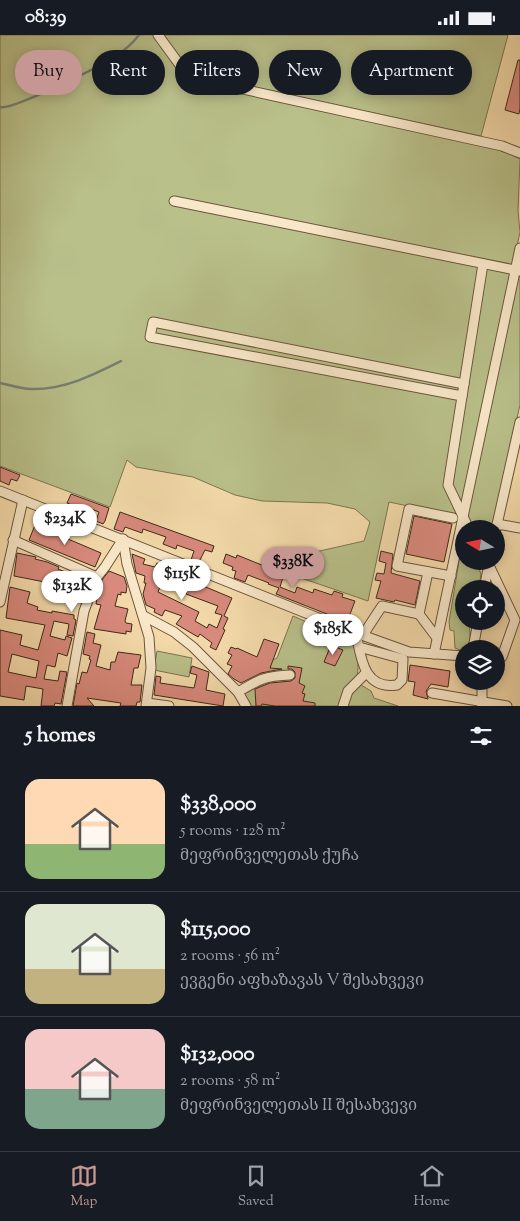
<!DOCTYPE html>
<meta charset="utf-8">
<style>
body{margin:0;font-family:"Sorts Mill Goudy","Noto Serif Georgian",serif;background:#20242c;color:#f1f3f6;height:100vh;display:flex;flex-direction:column;font-size:19px;white-space:nowrap}
*{box-sizing:border-box;margin:0}
p{font-size:16px;color:#9ea1a6}
.icon{flex:none;width:28px;height:28px;fill:none;stroke:currentColor;stroke-width:2;stroke-linecap:round;stroke-linejoin:round}
.map{position:relative;height:671px;overflow:hidden}
.panel{display:flex;flex-direction:column;background:#171b24;flex:1}
.panel>*{flex:none}
.hud{position:absolute;left:15px;top:15px;width:490px;height:45px;display:flex;gap:10px}
.needle{width:32px;rotate:280deg}
.tools{position:absolute;left:455px;top:485px;display:grid;gap:10px}
.tools a{display:grid;place-items:center;width:50px;height:50px;border-radius:50%;background:#171b24;box-shadow:0 2px 12px #0003;font-size:25px}
.price{position:absolute;translate:-50% -42px;padding:0 11px;border-radius:18px;background:#fff;color:#222;font-size:16px;line-height:32px;filter:drop-shadow(0 1px 2px #0008)}
.price::after{content:'';position:absolute;left:50%;top:30px;width:15px;height:11px;margin-left:-8px;background:inherit;clip-path:polygon(0 0,100% 0,50% 100%)}
.price.on{background:#c59692;color:#111}
ul{padding:0;list-style:none}
li{display:flex;align-items:center;gap:15px;height:125px;padding:0 25px}
li+li{border-top:1px solid #363941}
li span{display:grid;place-items:center;flex:none;width:140px;height:100px;border-radius:15px;color:#555}
li>.icon{margin-inline-start:auto}
span .icon{width:60px;height:60px;fill:#fffc;stroke-width:1}
li b{font-size:21px}
h2{display:flex;justify-content:space-between;align-items:center;height:60px;padding:0 25px;font-size:21px}
.chip{padding:0 18px;border-radius:22px;background:#171b24;box-shadow:0 2px 12px #0003;font-size:18px;line-height:45px}
.chip.on{background:#c59692;color:#111}
.status{display:flex;justify-content:space-between;align-items:center;height:35px;padding:0 25px;background:#171b24;direction:ltr}
.status svg{height:14px;fill:currentColor}
.tabs{display:flex;justify-content:space-around;align-items:center;height:70px;border-top:1px solid #363941;background:#171b24;font-size:14px;color:#9ea1a6}
.tabs a{display:grid;justify-items:center;gap:2px}
.tabs .on{color:#c59692}
.map>svg:first-child{display:block}
.green{fill:#b9c08a;stroke:#7c7552}
.lines{fill:none;stroke-linecap:round;stroke-linejoin:round}
.stream{stroke:#768072;stroke-width:2.5}
.building{fill:#d98a7d;stroke:#3e2a19;fill-rule:evenodd}
.minor-casing{stroke:#6c563d;stroke-width:11}
.minor{stroke:#f8e7c8;stroke-width:9}
</style>
<div class="status"><b>08:39</b><svg viewBox="0 0 49 12"><path d="M0 12V9h3v3zM5 12V6h3v6zM10 12V3h3v9zM15 12V0h3v12zM26 1h20v11H26zM47 4h2v5h-2z"/></svg></div>
<div class="map">
<svg width="520" height="671" viewBox="0 0 520 671">
<rect width="100%" height="100%" fill="#f4daaa"/>
<filter id="stains"><feTurbulence type="fractalNoise" baseFrequency=".004" numOctaves="4"/><feColorMatrix values="0 0 0 0 .2 0 0 0 0 .09 0 0 0 0 .02 0 0 0 .5 -.17"/></filter>
<radialGradient id="worn" r=".72"><stop offset=".6" stop-color="#630" stop-opacity="0"/><stop offset="1" stop-color="#630" stop-opacity=".3"/></radialGradient>
<g class="green">
<polygon points="0,0 160,0 158,7 185,46 501,114 520,124 518,176 520,197 460,482 389,467 368,566 278,535 302,520 364,506 370,487 355,474 327,468 262,466 235,460 193,442 136,432 127,425 110,472 0,431"/>
<polygon points="162,0 508,0 481,101 198,40 186,34"/>
<polygon points="518,241 520,241 520,370 492,492 491,494 464,494"/>
<path d="M464,496V526H477L481,540L478,554H464V586H470C468,602 475,604 462,616L455,613L454,596L450,595L449,587Z"/>
<path d="M293,581L354,608C359,621 359,633 356,647L371,656L374,663L398,671H251L240,654L258,644L268,627L277,623Z"/>
<polygon points="157,616 192,623 189,642 154,635"/>
</g>
<g class="lines">
<g class="stream">
<path d="M0,72C11,76 103,30 116,21C125,15 132,9 139,0"/>
<path d="M0,348C10,350 21,354 31,354C64,355 93,340 121,326"/>
</g>
</g>
<g class="building">
<polygon points="518,25 520,25 520,73 519,79 505,75"/>
<polygon points="0,432 20,440 17,446 11,444 9,450 0,446"/>
<polygon points="71,459 109,473 105,486 103,489 96,486 99,477 86,472 83,479 78,477 79,473 67,468"/>
<polygon points="120,477 214,511 212,517 205,515 199,527 191,525 194,516 177,510 176,514 163,509 166,502 143,494 142,498 125,492 123,497 114,494"/>
<polygon points="414,481 452,489 444,527 406,519"/>
<polygon points="35,490 101,518 95,532 29,505"/>
<polygon points="381,516 393,519 391,538 420,546 415,570 395,565 394,567 376,563 381,546 375,545 377,538 384,539 386,528 379,526"/>
<polygon points="17,518 36,522 35,524 47,527 59,532 58,534 65,537 65,539 88,547 81,568 60,561 62,554 55,551 55,549 14,541"/>
<polygon points="132,519 145,524 143,529 155,532 157,528 177,537 171,553 161,549 158,557 199,577 195,586 207,593 209,589 217,593 222,580 215,578 218,571 186,559 189,550 199,554 201,550 232,563 224,581 228,583 223,594 225,595 216,615 210,612 212,608 200,599 198,602 176,589 182,581 165,575 162,581 154,577 155,574 146,570 143,559 146,548 144,548 145,541 136,538"/>
<polygon points="226,519 236,523 237,520 284,539 280,552 295,558 297,552 313,558 314,554 332,560 334,556 343,559 342,562 355,566 347,587 276,559 279,553 268,549 269,548 248,540 245,547 234,543 236,536 232,535 233,532 223,528"/>
<polygon points="109,536 124,542 127,551 126,558 121,557 121,560 118,559 115,571 128,574 125,586 126,588 132,589 131,597 126,596 126,599 94,594 101,570 96,569 98,556 102,545"/>
<path d="M10,552L30,557L27,568L38,572L37,575L52,578V576L74,580V584L76,585L73,601L67,600L69,589L54,586L50,601L65,605L66,601L72,603L67,621L58,618L55,632L47,630L44,644L58,646L60,636L67,637L61,669L55,668L54,671H41L43,654L26,651L24,665L0,661V595L22,600L20,610L38,615L45,590L6,583ZM12,619L39,626L36,643L8,637Z"/>
<polygon points="87,597 95,599 93,608 101,610 96,631 110,635 111,627 115,627 118,617 141,620 138,633 134,633 131,650 142,650 140,667 137,667 136,671 120,671 121,668 87,663 94,671 73,671 77,648 79,649 82,637 87,638 91,625 89,624 90,621 83,619"/>
<polygon points="264,604 279,609 270,633 282,634 261,638 241,648 234,644 228,639 232,631 227,629 232,620 228,618 231,612 236,614 237,613 257,622"/>
<polygon points="331,610 343,615 335,631 324,627"/>
<polygon points="410,630 450,636 448,652 431,649 426,656 428,664 413,660 415,647 408,646"/>
<polygon points="192,631 209,637 206,655 225,659 223,671 154,660 156,641 161,642 160,648 194,653 197,640 190,638"/>
<polygon points="288,631 302,633 299,648 305,651 302,658 305,659 303,666 315,668 315,671 275,671 262,669 261,671 256,671 255,654 270,648 291,646 295,643 295,637 292,634 288,634"/>
</g>
<g class="lines">
<defs>
<g id="minor">
<polyline points="158,0 185,37 197,44 502,111 520,118"/>
<polyline points="174,166 520,236"/>
<polyline points="462,361 150,302 153,287 464,349"/>
<polyline points="0,456 356,598 409,617 464,621"/>
<polyline points="497,489 520,493"/>
<polyline points="469,494 448,450 483,229"/>
<polyline points="496,494 520,387"/>
<polyline points="123,504 127,529 149,602 151,633 146,671"/>
<polyline points="13,505 97,542"/>
<polyline points="487,526 515,585 502,622"/>
<polyline points="451,541 397,531 409,474 453,483"/>
<polyline points="484,554 489,529"/>
<polyline points="0,567 23,465"/>
<polyline points="419,579 437,603"/>
<polyline points="144,581 174,597 193,612 238,657 246,671"/>
<path d="M356,598C361,622 363,655 397,650L402,645L403,624L359,612"/>
<polyline points="363,600 382,571 419,579 428,537"/>
<polyline points="473,614 478,586"/>
<polyline points="434,619 520,213"/>
<path d="M238,657C260,644 265,641 290,640"/>
<polyline points="432,658 507,671"/>
<polyline points="147,668 169,671"/>
<polyline points="67,671 84,576 97,542 105,532 123,504"/>
<polyline points="343,671 348,656 366,638"/>
<polyline points="482,671 482,646"/>
</g>
</defs>
<use href="#minor" class="minor-casing"/>
<use href="#minor" class="minor"/>
</g>
<rect width="100%" height="100%" filter="url(#stains)"/>
<rect width="100%" height="100%" fill="url(#worn)"/>
</svg>
<div class="tools">
<a><svg class="needle" viewBox="-14 -14 28 28"><path d="M0-13l5 13h-10z" fill="#e53935"/><path d="M0 13l5-13h-10z" fill="#9ea1a6"/></svg></a>
<a><svg class="icon" aria-label="locate" viewBox="0 0 24 24"><circle cx="12" cy="12" r="6"/><path d="M12 2v4M12 18v4M2 12h4M18 12h4"/></svg></a>
<a><svg class="icon" aria-label="layers" viewBox="0 0 24 24"><path d="M12 4l9 5-9 5-9-5zM3 14l9 5 9-5"/></svg></a>
</div>
<b class="price" style="left:65px;top:511px">$234K</b>
<b class="price on" style="left:293px;top:554px">$338K</b>
<b class="price" style="left:182px;top:566px">$115K</b>
<b class="price" style="left:72px;top:578px">$132K</b>
<b class="price" style="left:333px;top:621px">$185K</b>
<div class="hud">
<a class="chip on">Buy</a>
<a class="chip">Rent</a>
<a class="chip">Filters</a>
<a class="chip">New</a>
<a class="chip">Apartment</a>
</div>
</div>
<section class="panel">
<h2>5 homes<svg class="icon" aria-label="filters" viewBox="0 0 24 24"><path d="M4 7h16M4 17h16"/><circle cx="9" cy="7" r="2"/><circle cx="15" cy="17" r="2"/></svg></h2>
<ul>
<li><span style="background:linear-gradient(#ffd9b3 65%,#8fb573 0)"><svg class="icon" aria-label="home" viewBox="0 0 24 24"><path d="M3 11l9-7 9 7M6 9v11h12V9"/></svg></span><div><b>$338,000</b><p>5 rooms · 128 m²</p><p>მეფრინველეთას ქუჩა</p></div></li>
<li><span style="background:linear-gradient(#dfe7d0 65%,#c2b280 0)"><svg class="icon" aria-label="home" viewBox="0 0 24 24"><path d="M3 11l9-7 9 7M6 9v11h12V9"/></svg></span><div><b>$115,000</b><p>2 rooms · 56 m²</p><p>ევგენი აფხაზავას V შესახვევი</p></div></li>
<li><span style="background:linear-gradient(#f6c9c9 60%,#7fa58c 0)"><svg class="icon" aria-label="home" viewBox="0 0 24 24"><path d="M3 11l9-7 9 7M6 9v11h12V9"/></svg></span><div><b>$132,000</b><p>2 rooms · 58 m²</p><p>მეფრინველეთას II შესახვევი</p></div></li>
</ul>
</section>
<nav class="tabs">
<a class="on"><svg class="icon" aria-label="map" viewBox="0 0 24 24"><path d="M3 6l6-2 6 2 6-2v14l-6 2-6-2-6 2zM9 4v14M15 6v14"/></svg>Map</a>
<a><svg class="icon" aria-label="saved" viewBox="0 0 24 24"><path d="M7 4h10v16l-5-4-5 4z"/></svg>Saved</a>
<a><svg class="icon" aria-label="home" viewBox="0 0 24 24"><path d="M3 11l9-7 9 7M6 9v11h12V9"/></svg>Home</a>
</nav>
